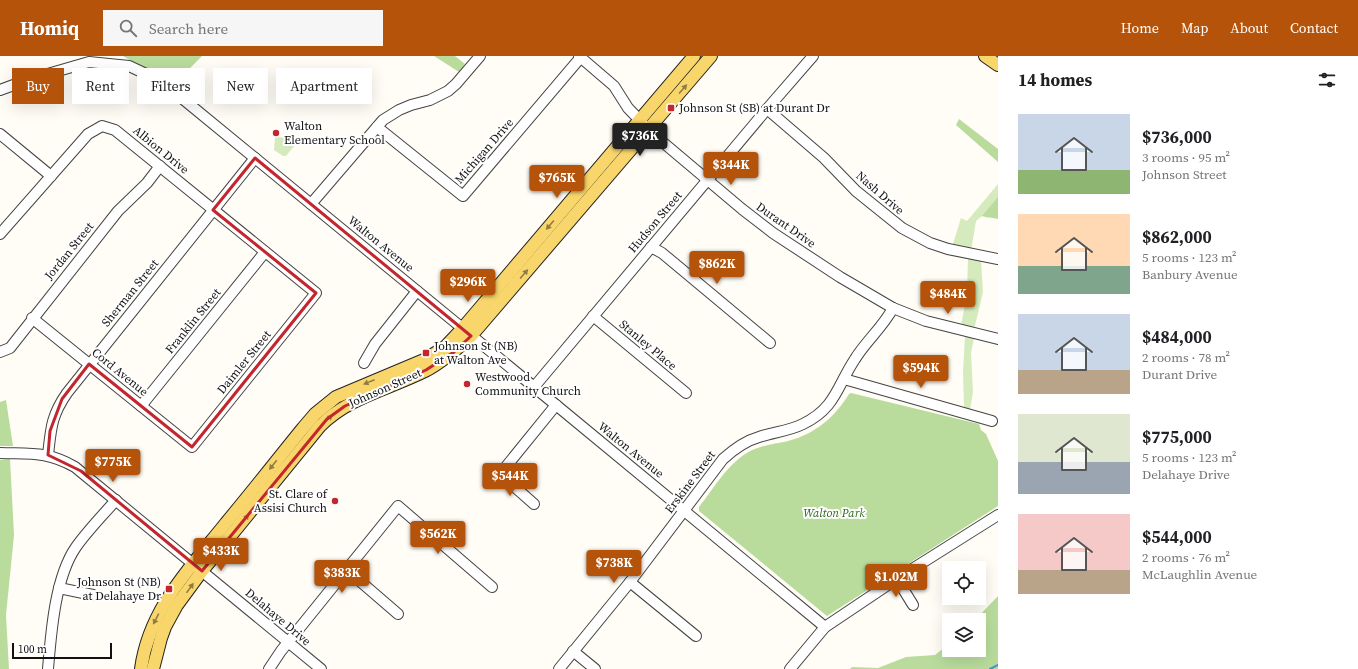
<!DOCTYPE html>
<meta charset="utf-8">
<style>
body{margin:0;font-family:"Source Serif 4",serif;background:#f6f6f6;color:#202124;height:100vh;display:flex;flex-direction:column;font-size:15px;white-space:nowrap}
*{box-sizing:border-box;margin:0}
p{font-size:13px;color:#757577}
.icon{flex:none;width:22px;height:22px;fill:none;stroke:currentColor;stroke-width:2;stroke-linecap:round;stroke-linejoin:round}
.map{position:relative;flex:1;overflow:hidden}
.sheet{display:flex;flex-direction:column;background:#fff;width:360px}
.sheet>*{flex:none}
.banner{position:absolute;left:12px;top:12px;width:380px;height:36px;display:flex;gap:8px}
.controls{position:absolute;left:942px;top:505px;display:grid;gap:8px}
.controls a{display:grid;place-items:center;width:44px;height:44px;border-radius:0px;background:#fff;box-shadow:0 4px 16px #0002;font-size:20px}
.scale{position:absolute;left:12px;bottom:10px;width:100px;box-sizing:border-box;padding-left:4px;border:2px solid #111;border-top:0;font-size:11px;line-height:14px;white-space:nowrap;color:#111;-webkit-text-stroke:3px #fff;paint-order:stroke}
.price{position:absolute;translate:-50% -34px;padding:0 9px;border-radius:4px;background:#b45309;color:#fff;font-size:13px;line-height:26px;filter:drop-shadow(0 1px 2px #0008)}
.price::after{content:'';position:absolute;left:50%;top:24px;width:12px;height:9px;margin-left:-6px;background:inherit;clip-path:polygon(0 0,100% 0,50% 100%)}
.price.on{background:#222;color:#fff}
ul{padding:0;list-style:none}
li{display:flex;align-items:center;gap:12px;height:100px;padding:0 20px}
li span{display:grid;place-items:center;flex:none;width:112px;height:80px;border-radius:0px;color:#555}
li>.icon{margin-inline-start:auto}
span .icon{width:48px;height:48px;fill:#fffc;stroke-width:1}
li b{font-size:17px}
h2{display:flex;justify-content:space-between;align-items:center;height:48px;padding:0 20px;font-size:17px}
.pill{padding:0 14px;border-radius:0px;background:#fff;box-shadow:0 4px 16px #0002;font-size:14px;line-height:36px}
.pill.on{background:#b45309;color:#fff}
header{display:flex;align-items:center;gap:24px;box-sizing:border-box;height:56px;padding:0 20px;background:#b45309;color:#fff}
header strong{font-size:19px}
nav{display:flex;gap:22px;margin-inline-start:auto;font-size:14px}
.search{width:280px;height:36px;background:#f6f6f6;display:flex;align-items:center;gap:10px;box-sizing:border-box;padding:0 14px;border-radius:0px;color:#757577;font-size:15px}
main{display:flex;flex:1;min-height:0}
.map>svg:first-child{display:block}
.green{fill:#d5ebbd}
.forest{fill:#b9dc9c}
.lines{fill:none;stroke-linecap:round;stroke-linejoin:round}
.stream{stroke:#3f96cf;stroke-width:2}
.minor-casing{stroke:#444;stroke-width:12}
.major-casing{stroke:#222;stroke-width:14}
.minor{stroke:#fff;stroke-width:10}
.major{stroke:#f9d66b;stroke-width:12}
.oneway{fill:#917d42}
.marked{fill:none;stroke:#c4262e;stroke-width:3;stroke-linejoin:round}
.poi-dot{fill:#c4262e;stroke:#fff;stroke-width:1.5}
.labels{text-anchor:middle;dominant-baseline:central;stroke-width:4;stroke-linejoin:round;paint-order:stroke}
.poi-label{font-size:12px;fill:#111;stroke:#fff;text-anchor:start}
.street-label{font-size:12px;fill:#111;stroke:#fff}
.park-label{font-size:12px;font-style:italic;fill:#2f6b1f;stroke:#fff}
</style>
<header>
<strong>Homiq</strong>
<div class="search"><svg class="icon" aria-label="search" viewBox="0 0 24 24"><circle cx="10" cy="10" r="6"/><path d="M15 15l6 6"/></svg>Search here</div>
<nav><a>Home</a><a>Map</a><a>About</a><a>Contact</a></nav>
</header>
<main>
<div class="map">
<svg width="998" height="613" viewBox="0 0 998 613">
<rect width="100%" height="100%" fill="#fffdf5"/>
<g class="green">
<polygon points="275,81 297,82 295,89 286,100 283,100 274,94"/>
<polygon points="998,128 998,150 988,162 982,160 976,165 971,195 952,191 961,162 967,165"/>
<polygon points="968,203 981,205 983,236 974,274 961,270 967,237"/>
<polygon points="965,280 974,282 971,297 973,336 970,354 964,352 963,316"/>
</g>
<g class="forest">
<polygon points="123,0 202,0 188,14 195,21 182,36"/>
<polygon points="434,0 455,0 465,8 459,16"/>
<polygon points="959,63 998,93 998,106 956,69"/>
<polygon points="998,141 998,163 982,160"/>
<path d="M851,337L979,368L981,374L986,378L998,405V450L827,560L699,455V451C714,432 728,407 750,395C762,389 775,388 788,385C815,378 835,361 849,338Z"/>
<polygon points="6,344 13,390 0,390 0,346"/>
<polygon points="10,403 14,479 6,559 9,613 0,613 0,404"/>
<polygon points="998,540 998,613 850,613 852,611 878,612 906,601 935,599 949,588 949,594 979,594 979,564 975,564"/>
</g>
<g class="lines">
<polyline class="stream" points="990,613 998,609"/>
<defs>
<g id="minor">
<polyline points="579,0 614,30 628,52 653,78 742,153 773,177 840,221 893,252 926,265 998,283"/>
<polyline points="0,34 27,24 89,6 129,10 161,25 556,349 825,571"/>
<polyline points="767,53 824,102 856,135 902,172 930,187 948,193 998,203"/>
<polyline points="377,71 463,140 581,1"/>
<polyline points="0,78 51,120"/>
<polyline points="311,148 383,64 399,54 411,49 430,44 448,35 456,28 480,0"/>
<polyline points="0,178 88,78 102,70 115,74 316,237 192,391 32,262"/>
<polyline points="651,191 662,197 770,287"/>
<polyline points="593,260 686,337"/>
<polyline points="0,296 10,292 118,155 147,127 160,110"/>
<polyline points="364,307 375,288 417,235"/>
<polyline points="844,323 992,365"/>
<polyline points="534,331 767,53 813,0"/>
<polyline points="141,350 265,196"/>
<path d="M0,397C31,398 47,395 75,411L321,613"/>
<path d="M48,399C51,373 51,360 67,337L255,102"/>
<polyline points="534,448 500,418 556,349"/>
<polyline points="347,514 398,558"/>
<polyline points="897,523 913,549"/>
<polyline points="630,526 696,580"/>
<polyline points="59,532 93,539"/>
<polyline points="573,595 595,613"/>
<path d="M48,613C51,577 55,521 76,491C88,474 103,459 116,444"/>
<polyline points="269,613 281,595 398,450 492,531"/>
<path d="M559,613L630,526L723,403C734,393 745,385 759,381C774,376 789,375 803,368C836,352 837,330 855,303C866,285 883,271 893,252"/>
<polyline points="790,613 825,571 898,522 998,459"/>
</g>
<g id="major">
<polyline points="985,0 998,9"/>
<path d="M141,613C149,553 190,512 226,467C252,436 277,404 303,372L315,358L336,341L424,304L445,291L462,273L694,0"/>
<path d="M153,613L161,582L165,571L177,549L202,515L320,370C349,341 389,333 425,315C442,306 457,293 471,280L711,0"/>
</g>
</defs>
<use href="#minor" class="minor-casing"/>
<use href="#major" class="major-casing"/>
<use href="#minor" class="minor"/>
<use href="#major" class="major"/>
</g>
<defs><path id="oneway-solid" d="M-6-.8H1V-3.2L6.5 0L1 3.2V.8H-6Z"/></defs>
<g class="oneway">
<use href="#oneway-solid" transform="translate(683 33) rotate(-49)"/>
<use href="#oneway-solid" transform="translate(550 169) rotate(130)"/>
<use href="#oneway-solid" transform="translate(524 218) rotate(-49)"/>
<use href="#oneway-solid" transform="translate(369 326) rotate(158)"/>
<use href="#oneway-solid" transform="translate(328 363) rotate(-42)"/>
<use href="#oneway-solid" transform="translate(273 409) rotate(128)"/>
<use href="#oneway-solid" transform="translate(245 463) rotate(-51)"/>
<use href="#oneway-solid" transform="translate(190 532) rotate(-54)"/>
<use href="#oneway-solid" transform="translate(156 563) rotate(117)"/>
</g>
<path class="marked" d="M255,102L471,280L454,296L426,314L345,350L327,363L202,515L81,415L48,399L50,375L62,343L89,308L192,391L316,237L213,154Z"/>
<g class="poi-dot">
<rect x="667" y="48" width="8" height="8" rx="2"/>
<circle cx="276" cy="77" r="4"/>
<rect x="422" y="293" width="8" height="8" rx="2"/>
<circle cx="467" cy="328" r="4"/>
<circle cx="335" cy="445" r="4"/>
<rect x="165" y="529" width="8" height="8" rx="2"/>
</g>
<g class="labels">
<g class="poi-label">
<text x="679" y="52">Johnson St (SB) at Durant Dr</text>
<text x="284" y="70">Walton<tspan x="284" dy="14">Elementary School</tspan></text>
<text x="434" y="290">Johnson St (NB)<tspan x="434" dy="14">at Walton Ave</tspan></text>
<text x="475" y="321">Westwood<tspan x="475" dy="14">Community Church</tspan></text>
<text x="327" y="438" text-anchor="end">St. Clare of<tspan x="327" dy="14">Assisi Church</tspan></text>
<text x="161" y="526" text-anchor="end">Johnson St (NB)<tspan x="161" dy="14">at Delahaye Dr</tspan></text>
</g>
<g class="street-label">
<text transform="translate(161 94) rotate(39)">Albion Drive</text>
<text transform="translate(484 95) rotate(-49)">Michigan Drive</text>
<text transform="translate(880 137) rotate(41)">Nash Drive</text>
<text transform="translate(655 166) rotate(-50)">Hudson Street</text>
<text transform="translate(786 169) rotate(35)">Durant Drive</text>
<text transform="translate(381 188) rotate(39)">Walton Avenue</text>
<text transform="translate(69 195) rotate(-51)">Jordan Street</text>
<text transform="translate(130 237) rotate(-51)">Sherman Street</text>
<text transform="translate(193 265) rotate(-51)">Franklin Street</text>
<text transform="translate(648 289) rotate(40)">Stanley Place</text>
<text transform="translate(244 306) rotate(-51)">Daimler Street</text>
<text transform="translate(120 316) rotate(39)">Cord Avenue</text>
<text transform="translate(385 332) rotate(-24)">Johnson Street</text>
<text transform="translate(631 394) rotate(39)">Walton Avenue</text>
<text transform="translate(690 426) rotate(-53)">Erskine Street</text>
<text transform="translate(278 561) rotate(40)">Delahaye Drive</text>
</g>
<g class="park-label">
<text x="834" y="457">Walton Park</text>
</g>
</g>
</svg>
<div class="controls">
<a><svg class="icon" aria-label="locate" viewBox="0 0 24 24"><circle cx="12" cy="12" r="6"/><path d="M12 2v4M12 18v4M2 12h4M18 12h4"/></svg></a>
<a><svg class="icon" aria-label="layers" viewBox="0 0 24 24"><path d="M12 4l9 5-9 5-9-5zM3 14l9 5 9-5"/></svg></a>
</div>
<div class="scale">100 m</div>
<b class="price on" style="left:640px;top:101px">$736K</b>
<b class="price" style="left:731px;top:130px">$344K</b>
<b class="price" style="left:557px;top:143px">$765K</b>
<b class="price" style="left:717px;top:229px">$862K</b>
<b class="price" style="left:468px;top:247px">$296K</b>
<b class="price" style="left:948px;top:259px">$484K</b>
<b class="price" style="left:921px;top:333px">$594K</b>
<b class="price" style="left:113px;top:427px">$775K</b>
<b class="price" style="left:510px;top:441px">$544K</b>
<b class="price" style="left:438px;top:499px">$562K</b>
<b class="price" style="left:221px;top:516px">$433K</b>
<b class="price" style="left:614px;top:528px">$738K</b>
<b class="price" style="left:342px;top:538px">$383K</b>
<b class="price" style="left:896px;top:542px">$1.02M</b>
<div class="banner">
<a class="pill on">Buy</a>
<a class="pill">Rent</a>
<a class="pill">Filters</a>
<a class="pill">New</a>
<a class="pill">Apartment</a>
</div>
</div>
<section class="sheet">
<h2>14 homes<svg class="icon" aria-label="filters" viewBox="0 0 24 24"><path d="M4 7h16M4 17h16"/><circle cx="9" cy="7" r="2"/><circle cx="15" cy="17" r="2"/></svg></h2>
<ul>
<li><span style="background:linear-gradient(#c9d6e8 70%,#8fb573 0)"><svg class="icon" aria-label="home" viewBox="0 0 24 24"><path d="M3 11l9-7 9 7M6 9v11h12V9"/></svg></span><div><b>$736,000</b><p>3 rooms · 95 m²</p><p>Johnson Street</p></div></li>
<li><span style="background:linear-gradient(#ffd9b3 65%,#7fa58c 0)"><svg class="icon" aria-label="home" viewBox="0 0 24 24"><path d="M3 11l9-7 9 7M6 9v11h12V9"/></svg></span><div><b>$862,000</b><p>5 rooms · 123 m²</p><p>Banbury Avenue</p></div></li>
<li><span style="background:linear-gradient(#c9d6e8 70%,#b9a48a 0)"><svg class="icon" aria-label="home" viewBox="0 0 24 24"><path d="M3 11l9-7 9 7M6 9v11h12V9"/></svg></span><div><b>$484,000</b><p>2 rooms · 78 m²</p><p>Durant Drive</p></div></li>
<li><span style="background:linear-gradient(#dfe7d0 60%,#9aa5b1 0)"><svg class="icon" aria-label="home" viewBox="0 0 24 24"><path d="M3 11l9-7 9 7M6 9v11h12V9"/></svg></span><div><b>$775,000</b><p>5 rooms · 123 m²</p><p>Delahaye Drive</p></div></li>
<li><span style="background:linear-gradient(#f6c9c9 70%,#b9a48a 0)"><svg class="icon" aria-label="home" viewBox="0 0 24 24"><path d="M3 11l9-7 9 7M6 9v11h12V9"/></svg></span><div><b>$544,000</b><p>2 rooms · 76 m²</p><p>McLaughlin Avenue</p></div></li>
</ul>
</section>
</main>
